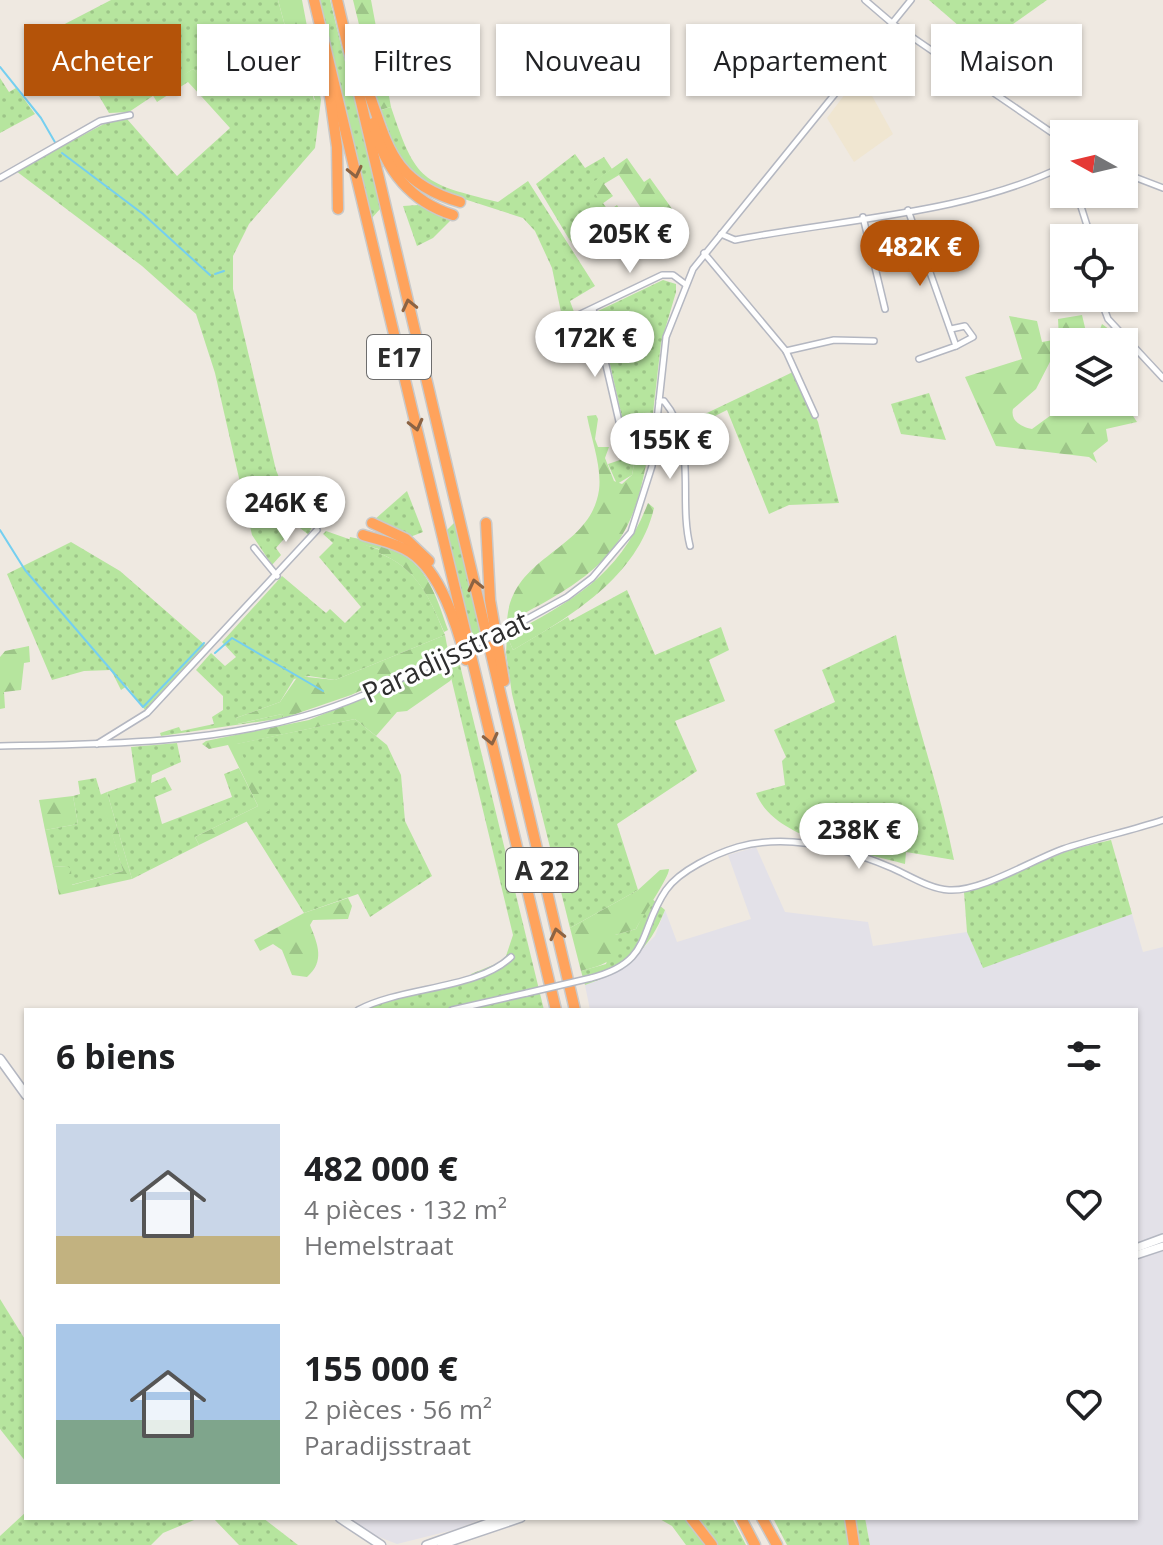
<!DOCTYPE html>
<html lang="fr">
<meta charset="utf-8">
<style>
body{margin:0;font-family:"Open Sans",sans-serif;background:#f2f2f2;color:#202124;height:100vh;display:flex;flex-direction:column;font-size:30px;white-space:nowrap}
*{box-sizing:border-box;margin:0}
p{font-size:26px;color:#757577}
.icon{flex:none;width:44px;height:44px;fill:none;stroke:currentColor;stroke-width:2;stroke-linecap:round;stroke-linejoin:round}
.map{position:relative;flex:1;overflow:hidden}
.sheet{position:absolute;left:24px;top:1008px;width:1114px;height:512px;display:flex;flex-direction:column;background:#fff;border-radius:0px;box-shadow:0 2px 6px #0004}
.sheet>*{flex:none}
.guide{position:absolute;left:24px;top:24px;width:1116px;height:72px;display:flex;gap:16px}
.needle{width:52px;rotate:278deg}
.fabs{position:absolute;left:1050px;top:120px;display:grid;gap:16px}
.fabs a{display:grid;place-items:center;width:88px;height:88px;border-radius:0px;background:#fff;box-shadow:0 2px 6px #0004;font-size:40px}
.price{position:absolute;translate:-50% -68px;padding:0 18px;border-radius:28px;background:#fff;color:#222;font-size:26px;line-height:52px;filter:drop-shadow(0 2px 4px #0008)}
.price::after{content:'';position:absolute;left:50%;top:48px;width:24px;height:18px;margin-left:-12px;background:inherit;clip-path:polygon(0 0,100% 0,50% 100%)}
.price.selected{background:#b45309;color:#fff}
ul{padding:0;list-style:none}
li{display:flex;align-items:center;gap:24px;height:200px;padding:0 32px}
li span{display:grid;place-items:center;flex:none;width:224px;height:160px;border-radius:0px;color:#555}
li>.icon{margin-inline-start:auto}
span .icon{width:96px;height:96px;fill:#fffc;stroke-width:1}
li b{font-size:34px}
h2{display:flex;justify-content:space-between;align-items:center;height:96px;padding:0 32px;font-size:34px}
.pill{padding:0 28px;border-radius:0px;background:#fff;box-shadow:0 2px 6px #0004;font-size:28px;line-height:72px}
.pill.selected{background:#b45309;color:#fff}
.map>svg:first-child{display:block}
.industrial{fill:#e3e1e8}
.education{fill:#f0e6d1}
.grass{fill:url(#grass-dots)}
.forest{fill:url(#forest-firs)}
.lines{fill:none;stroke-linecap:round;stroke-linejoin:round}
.stream{stroke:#75cff0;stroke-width:2}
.minor-casing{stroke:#b4b7c1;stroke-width:8}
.tertiary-casing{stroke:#b4b7c1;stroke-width:10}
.secondary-casing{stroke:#b4b7c1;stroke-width:11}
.motorway-casing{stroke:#c9c9c9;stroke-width:13}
.minor{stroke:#fff;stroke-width:5}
.tertiary{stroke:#fff;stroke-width:7}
.secondary{stroke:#fff;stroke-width:8}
.motorway{stroke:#ffa35c;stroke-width:10}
.minor-bridge-casing{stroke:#b4b7c1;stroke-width:8;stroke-linecap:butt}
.minor-bridge{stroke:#fff;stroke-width:5}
.oneway{stroke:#8c6343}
.labels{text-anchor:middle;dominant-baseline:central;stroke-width:6;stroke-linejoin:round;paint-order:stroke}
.shield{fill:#fff;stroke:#6d6d6d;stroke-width:2}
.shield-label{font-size:26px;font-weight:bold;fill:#2e2e2e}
.street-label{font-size:28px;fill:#2e2e2e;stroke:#fff}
</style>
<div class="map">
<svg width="1163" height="1545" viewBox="0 0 1163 1545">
<defs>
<pattern id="grass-dots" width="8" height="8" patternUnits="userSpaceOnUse" patternTransform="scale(2)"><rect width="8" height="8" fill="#b6e59e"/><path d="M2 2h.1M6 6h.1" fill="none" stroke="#9dc588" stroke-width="1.8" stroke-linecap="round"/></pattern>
<pattern id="forest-firs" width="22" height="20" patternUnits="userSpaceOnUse" patternTransform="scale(2)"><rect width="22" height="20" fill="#b6e59e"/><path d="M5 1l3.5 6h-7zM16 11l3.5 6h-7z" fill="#9dc588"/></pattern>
</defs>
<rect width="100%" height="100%" fill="#efe9e1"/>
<g class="industrial">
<polygon points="756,847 785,912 868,922 873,946 967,932 983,967 1132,914 1143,952 1163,947 1163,1545 870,1545 865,1518 1136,1518 1136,1010 590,1010 585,985 621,970 655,936 665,910 677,942 751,919 728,855"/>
<polygon points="349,1518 484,1518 457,1529 397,1544 369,1533"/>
</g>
<polygon class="education" points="860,74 893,134 854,162 827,118"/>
<g class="grass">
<polygon points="111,0 278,0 299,79 278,95 281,98 309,81 314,100 321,100 315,148 249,224 233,256 233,289 276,470 286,495 313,522 309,535 296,525 276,548 281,555 272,565 252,535 215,373 196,314 142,266 16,171 115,118 127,119 177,176 230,128 202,97 250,49 245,43 205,83 193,69 129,112 109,113 59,27"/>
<polygon points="320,0 330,0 381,208 370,220"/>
<polygon points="929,0 1047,0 982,46"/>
<polygon points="0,78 9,92 16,88 35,114 0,133"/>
<path d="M391,107C416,182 422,183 498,202L528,181L595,286L570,301L574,312L562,317L552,268L535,231L523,218L433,189L420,181L398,157L381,110Z"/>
<polygon points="575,154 585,168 604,157 612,169 590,185 608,210 569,239 536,184"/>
<polygon points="418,205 452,219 433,238 417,246 403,206"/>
<polygon points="663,280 676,284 676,292 661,343 653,413 644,412 632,475 617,484 608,464 626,458 635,442 633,436 626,435 598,311"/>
<polygon points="795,371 818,422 839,503 789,505 769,514 727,410 689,429 686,423"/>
<polygon points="929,393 946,440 901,434 891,404"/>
<polygon points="407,491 423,532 410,537 374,520"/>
<polygon points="455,522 481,635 472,639 446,531"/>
<path d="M326,531L380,550L379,553C418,569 430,598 445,635L335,680L309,676L294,679L280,702L236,718L238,724L282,714L284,718L161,736L160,733L179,727L181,731L214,724L212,717L223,710V696L196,670L211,653L225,666L236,657L222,642L282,576L326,613L330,609L345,623L361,607L319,557L333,543L323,534Z"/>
<polygon points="71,542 120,571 205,645 145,710 127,686 121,690 111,670 84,671 52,680 7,574"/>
<polygon points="627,590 655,655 721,627 729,650 709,660 725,701 675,721 697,771 617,824 638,890 570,928 512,694 506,653 507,636 513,650 568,617 570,621"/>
<path d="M896,635C912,712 939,784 954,860L906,852L905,864C861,851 774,841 756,793L785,785L782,761L786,757L774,730L835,702L822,670Z"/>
<path d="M459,661L544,1010H364C397,993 435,992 471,980V974L498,963L506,956L513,935L448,665Z"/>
<polygon points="355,719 387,745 401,775 405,821 432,876 370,917 358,894 304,913 245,819 269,810 236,744"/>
<polygon points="177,743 181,762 152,775 151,783 165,777 172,790 155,797 162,824 232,797 224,774 239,768 258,806 195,837 199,845 132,879 107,792 136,782 131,747"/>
<polygon points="96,778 123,871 71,885 67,866 53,867 45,830 78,824 73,796 80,794 78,781"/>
<polygon points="1111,840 1132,914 983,968 967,932 964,892 1073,849"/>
<path d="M651,898L665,910C649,950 626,971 585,985L581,971L606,964L615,935L636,929Z"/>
<polygon points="0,1299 26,1341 26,1462 0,1429"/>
<polygon points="26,1512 26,1518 199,1518 163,1533 151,1545 0,1545 0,1536"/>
<polygon points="213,1518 263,1518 298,1545 239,1545"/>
<polygon points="658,1518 732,1518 746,1545 686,1545 672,1526"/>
<polygon points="773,1518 865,1518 870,1545 787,1545"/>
</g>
<g class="forest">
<polygon points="278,0 302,0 321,100 315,100 309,82 281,99 277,95 299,78"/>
<polygon points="353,0 371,0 391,107 380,110"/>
<polygon points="244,42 251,49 202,97 188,82 157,102 152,94 193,69 206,83"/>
<polygon points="627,158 644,182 650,178 680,220 665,231 654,217 649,220 619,175 604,184 613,196 602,204 589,185"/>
<polygon points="617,205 629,227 624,231 614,253 609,255 599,230 574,245 569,239"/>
<path d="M1082,315L1087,336L1099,332L1102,324L1110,330L1102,336L1064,342V352L1053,356L1036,389L1013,409C1010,421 1022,427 1032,429L1069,402L1078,407L1082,402H1124L1137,422L1106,429L1108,441L1093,453L1097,463L1089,457L996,446L965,377L1022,359L1009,316L1037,321L1042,342L1059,339L1058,319Z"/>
<path d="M644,412L653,413C640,537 618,567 507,622C510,554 590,552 599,490C602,467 591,438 587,416L596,415L598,419L595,439L598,447H609L605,458L614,481L622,484L632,475Z"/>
<path d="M648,503L654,508C638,577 570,617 513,650L507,636C573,600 620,576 648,503Z"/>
<path d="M350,537C416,550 428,568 448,630L444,632C429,596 416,568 379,553V549L349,541Z"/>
<polygon points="445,635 448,651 351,695 284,718 282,714 237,724 236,718 280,702 298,676 335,680"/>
<polygon points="29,646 30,662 24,663 21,690 4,692 5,708 0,709 0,657 5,651"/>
<polygon points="447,663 453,677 450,681 407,711 397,712 376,736 355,719 237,744 270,810 199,845 195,837 258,806 228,745 209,749 202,744 206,741 309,720"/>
<polygon points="107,792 132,879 59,895 53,867 67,866 71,869 72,885 123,871 100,795"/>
<polygon points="73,796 78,824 45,830 39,800"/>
<path d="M669,869C669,878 642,916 636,929L615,935L620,947C612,964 598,966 581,971L570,928L638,890L660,870Z"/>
<path d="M348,898L352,906L348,919L313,920L310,925C318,945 325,961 307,977L292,975L282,950L273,944L260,951L254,940L304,913Z"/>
</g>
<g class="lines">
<g class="stream">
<polyline points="0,67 41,118 56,144"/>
<polyline points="62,153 143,214 210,275"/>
<polyline points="215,274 224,271"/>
<polyline points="0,530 25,570 143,707 204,643"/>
<polyline points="215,653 232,638 323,691"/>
</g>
<defs>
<g id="minor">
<polyline points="865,0 893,24 1064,141"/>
<polyline points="1124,173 1163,188"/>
<polyline points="0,178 100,121 130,115"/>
<polyline points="1077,194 1091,238"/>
<polyline points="908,210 956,346 919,359"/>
<polyline points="863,217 885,309"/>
<path d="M721,234L735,240C842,219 966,214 1064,166"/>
<polyline points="704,253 786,351 815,415"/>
<polyline points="1100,298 1108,319 1163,378"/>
<polyline points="593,309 624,443"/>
<polyline points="572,318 662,275 673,275 685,284"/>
<polyline points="951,329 965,326 973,337 956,346"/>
<polyline points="786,351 834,340 874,341"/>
<path d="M659,401H664C698,442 678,498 690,546"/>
<polyline points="254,548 277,576"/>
<polyline points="516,625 567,597 592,578 631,532 652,466 666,337 693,269 911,0"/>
<polyline points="97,744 147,713 317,530"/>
<path d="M0,746C102,744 205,744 304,716C351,703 396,681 441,660"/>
<path d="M591,978C653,962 638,931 666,890C680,870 715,854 738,847C789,833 845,848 892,868C910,876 930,889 949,890C981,892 1032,860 1063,849C1096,838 1130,831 1163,820"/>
<path d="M358,1010C403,986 476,990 511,957"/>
<polyline points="452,1010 527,993"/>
</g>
<g id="tertiary">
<polyline points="1136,1248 1163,1238"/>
<polyline points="1136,1255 1163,1246"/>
<polyline points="426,1545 502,1518"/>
<polyline points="441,1545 521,1518"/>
</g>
<g id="secondary">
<polyline points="0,1059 26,1095"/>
<polyline points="340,1518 381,1545"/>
</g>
<g id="motorway">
<polyline points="314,0 556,1010"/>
<polyline points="337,0 575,1010"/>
<path d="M359,69C388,132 381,179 460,202"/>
<polyline points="327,75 337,147 338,209"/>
<path d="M373,123C384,167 409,201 453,215"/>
<polyline points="372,523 406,539 429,561"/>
<polyline points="486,523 490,600 504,681"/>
<path d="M363,535C379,540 396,543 410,552C441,572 457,626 466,660"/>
<polyline points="691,1518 712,1545"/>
<polyline points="741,1518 755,1545"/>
<polyline points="762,1518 777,1545"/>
<polyline points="850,1518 854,1545"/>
</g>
</defs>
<use href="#minor" class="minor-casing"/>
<use href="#tertiary" class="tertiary-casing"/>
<use href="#secondary" class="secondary-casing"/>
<use href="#motorway" class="motorway-casing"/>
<use href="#minor" class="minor"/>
<use href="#tertiary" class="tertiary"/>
<use href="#secondary" class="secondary"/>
<use href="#motorway" class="motorway"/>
<defs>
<g id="minor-bridge">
<polyline points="441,660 516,625"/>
<polyline points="527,993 591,978"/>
</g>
</defs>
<use href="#minor-bridge" class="minor-bridge-casing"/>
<use href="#minor-bridge" class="minor-bridge"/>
</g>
<defs><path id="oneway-chevron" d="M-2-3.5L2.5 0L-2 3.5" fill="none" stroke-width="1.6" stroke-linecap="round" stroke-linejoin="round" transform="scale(2)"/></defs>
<g class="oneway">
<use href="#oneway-chevron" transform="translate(355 172) rotate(77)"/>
<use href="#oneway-chevron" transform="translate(409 305) rotate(-103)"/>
<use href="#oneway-chevron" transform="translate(416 425) rotate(76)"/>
<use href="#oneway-chevron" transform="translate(475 585) rotate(-103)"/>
<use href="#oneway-chevron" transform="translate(491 739) rotate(77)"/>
<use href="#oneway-chevron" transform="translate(557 934) rotate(-103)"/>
</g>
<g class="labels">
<g class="shield">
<rect x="367" y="335" width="64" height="44" rx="6"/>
<rect x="506" y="848" width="72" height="44" rx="6"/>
</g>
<g class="shield-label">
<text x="399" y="357">E17</text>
<text x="542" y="870">A 22</text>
</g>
<g class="street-label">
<text transform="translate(445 656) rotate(-25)">Paradijsstraat</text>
</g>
</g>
</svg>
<div class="fabs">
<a><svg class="needle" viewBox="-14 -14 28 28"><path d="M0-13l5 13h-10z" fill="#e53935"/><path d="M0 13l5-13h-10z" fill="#757577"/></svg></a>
<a><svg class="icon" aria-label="locate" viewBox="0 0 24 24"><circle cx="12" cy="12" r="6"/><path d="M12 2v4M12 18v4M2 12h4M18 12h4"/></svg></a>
<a><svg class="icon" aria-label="layers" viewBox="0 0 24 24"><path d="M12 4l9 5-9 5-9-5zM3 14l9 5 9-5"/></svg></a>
</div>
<b class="price" style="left:630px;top:275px">205K €</b>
<b class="price selected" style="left:920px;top:288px">482K €</b>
<b class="price" style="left:595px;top:379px">172K €</b>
<b class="price" style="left:670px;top:481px">155K €</b>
<b class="price" style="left:286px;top:544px">246K €</b>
<b class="price" style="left:859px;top:871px">238K €</b>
<div class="guide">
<a class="pill selected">Acheter</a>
<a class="pill">Louer</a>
<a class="pill">Filtres</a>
<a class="pill">Nouveau</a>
<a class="pill">Appartement</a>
<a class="pill">Maison</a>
</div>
<section class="sheet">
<h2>6 biens<svg class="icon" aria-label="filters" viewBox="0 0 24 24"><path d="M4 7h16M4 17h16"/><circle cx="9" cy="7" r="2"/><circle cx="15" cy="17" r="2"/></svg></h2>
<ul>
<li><span style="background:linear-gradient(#c9d6e8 70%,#c2b280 0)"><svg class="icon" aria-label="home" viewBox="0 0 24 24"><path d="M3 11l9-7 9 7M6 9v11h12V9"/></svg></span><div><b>482 000 €</b><p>4 pièces · 132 m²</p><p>Hemelstraat</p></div><svg class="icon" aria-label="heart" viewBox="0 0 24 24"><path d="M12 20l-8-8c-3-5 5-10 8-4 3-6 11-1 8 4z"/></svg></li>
<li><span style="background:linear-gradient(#a9c7e8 60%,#7fa58c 0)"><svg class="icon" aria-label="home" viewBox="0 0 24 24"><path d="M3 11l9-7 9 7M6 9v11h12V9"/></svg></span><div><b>155 000 €</b><p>2 pièces · 56 m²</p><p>Paradijsstraat</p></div><svg class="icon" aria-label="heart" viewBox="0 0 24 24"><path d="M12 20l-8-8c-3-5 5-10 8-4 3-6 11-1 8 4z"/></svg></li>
</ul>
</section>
</div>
